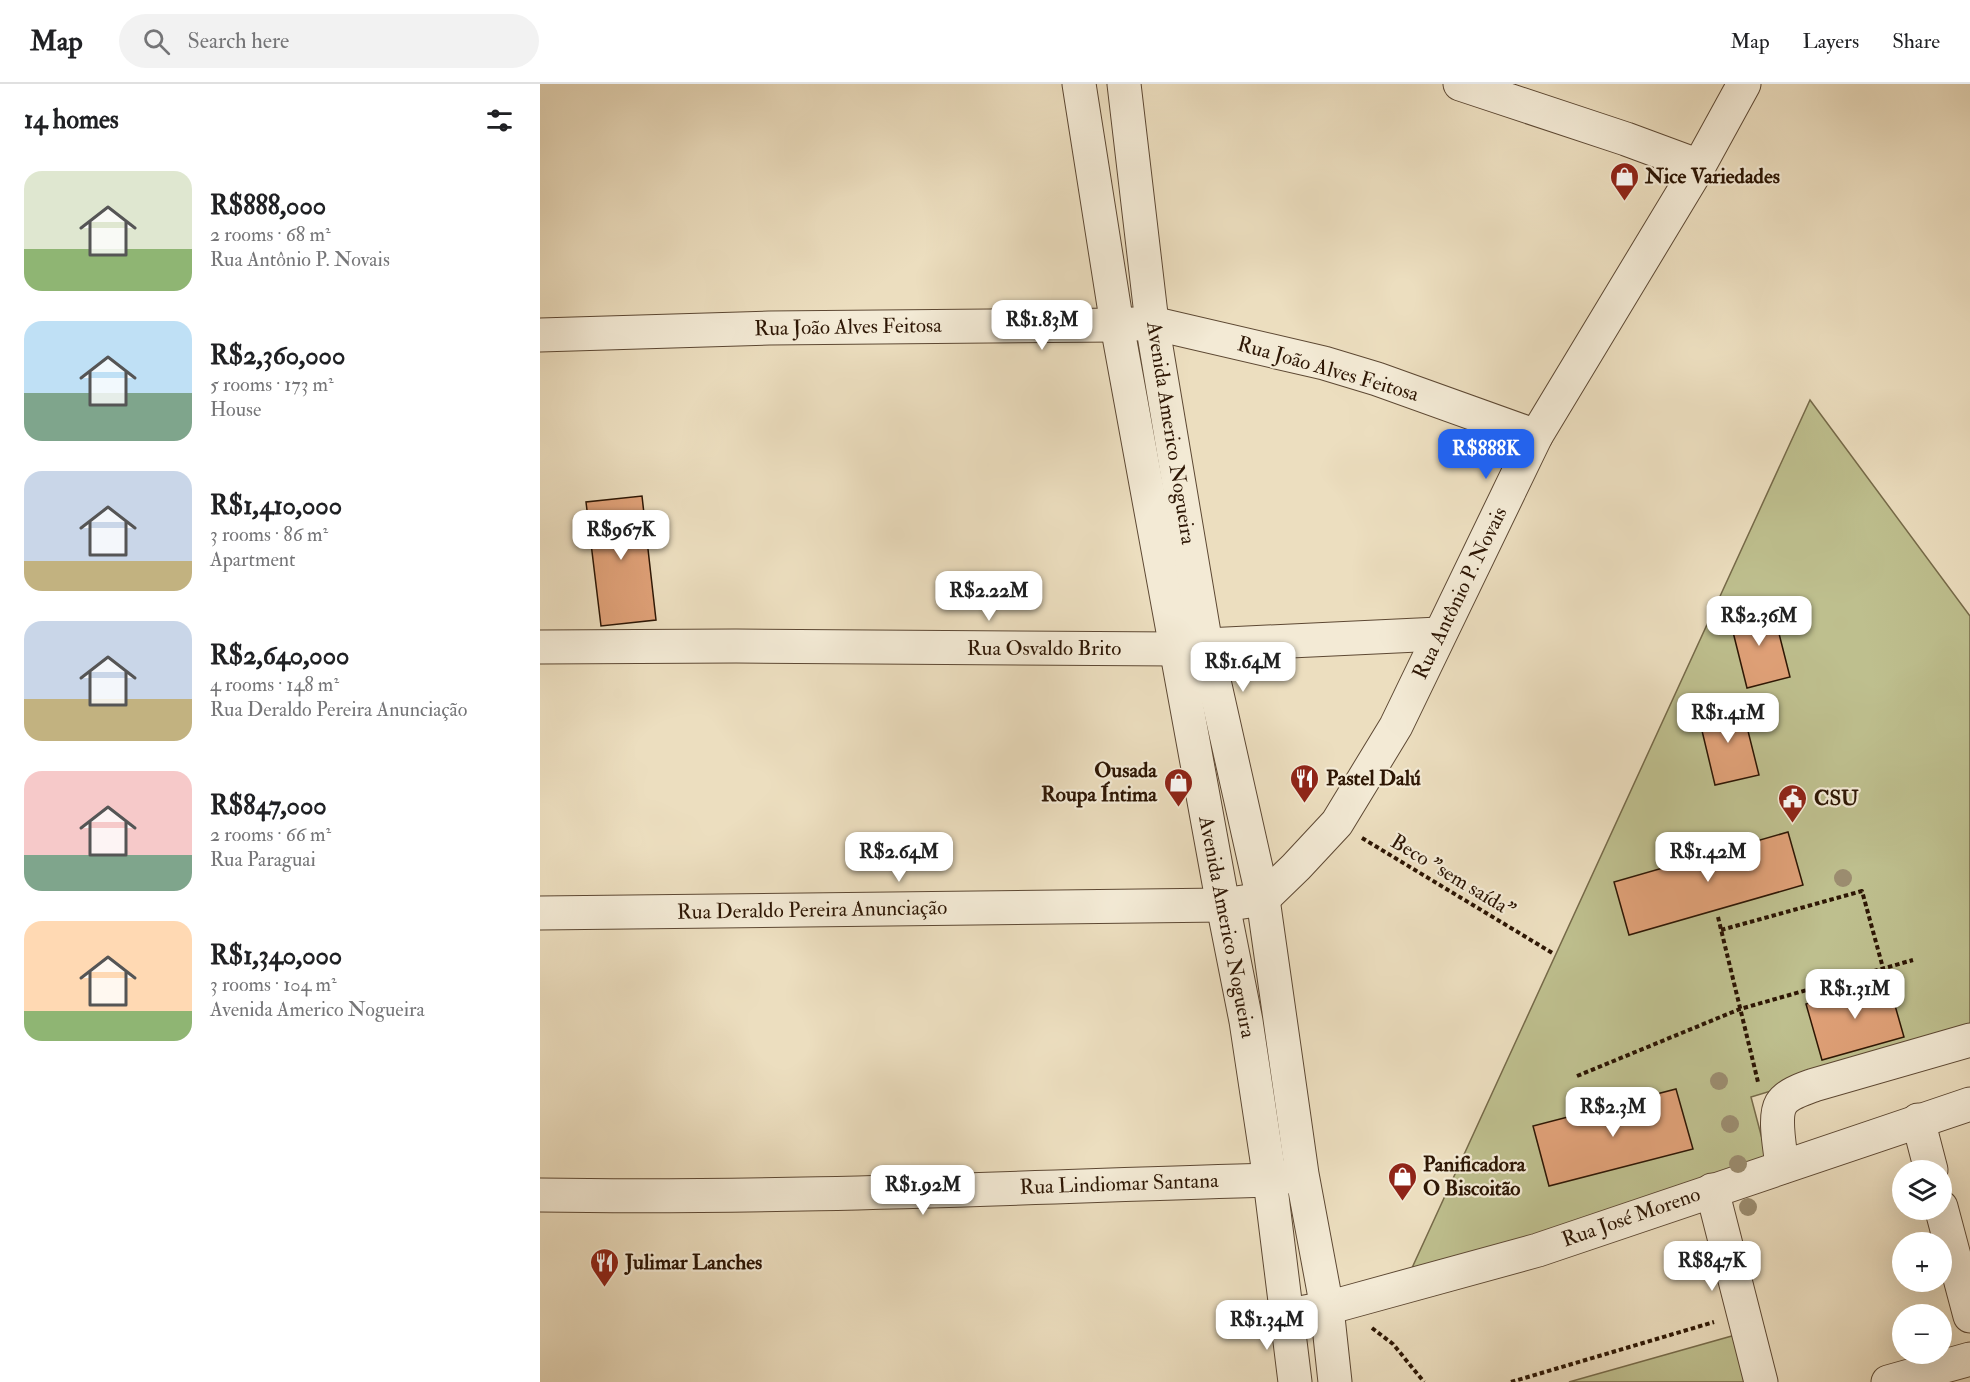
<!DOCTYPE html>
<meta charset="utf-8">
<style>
body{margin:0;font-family:"IM FELL Double Pica",serif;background:#f2f2f2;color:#202124;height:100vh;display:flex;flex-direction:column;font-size:22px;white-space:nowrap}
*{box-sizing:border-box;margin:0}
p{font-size:20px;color:#757577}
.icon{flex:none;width:33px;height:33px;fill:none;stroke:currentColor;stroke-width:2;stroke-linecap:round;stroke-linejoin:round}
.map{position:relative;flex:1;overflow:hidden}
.side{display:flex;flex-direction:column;background:#fff;width:540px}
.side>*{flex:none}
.tools{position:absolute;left:1352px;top:1076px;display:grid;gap:12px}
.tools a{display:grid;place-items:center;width:60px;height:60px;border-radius:50%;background:#fff;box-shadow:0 6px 24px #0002;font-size:30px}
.price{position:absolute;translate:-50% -51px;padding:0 14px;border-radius:12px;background:#fff;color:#222;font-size:20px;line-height:39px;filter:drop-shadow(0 2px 3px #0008)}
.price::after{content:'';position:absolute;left:50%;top:36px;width:18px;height:14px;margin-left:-9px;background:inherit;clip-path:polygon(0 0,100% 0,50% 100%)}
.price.active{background:#2563eb;color:#fff}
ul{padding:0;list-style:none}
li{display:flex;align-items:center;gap:18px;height:150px;padding:0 24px}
li span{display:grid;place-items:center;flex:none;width:168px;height:120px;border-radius:18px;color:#555}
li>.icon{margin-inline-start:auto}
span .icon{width:72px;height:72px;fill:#fffc;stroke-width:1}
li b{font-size:26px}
h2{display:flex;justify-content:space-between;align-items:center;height:72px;padding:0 24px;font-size:26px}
header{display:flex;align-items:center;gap:36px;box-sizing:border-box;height:84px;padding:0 30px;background:#fff;border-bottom:2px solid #e0e0e0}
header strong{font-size:28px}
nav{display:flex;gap:33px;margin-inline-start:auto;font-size:21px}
.search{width:420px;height:54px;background:#f2f2f2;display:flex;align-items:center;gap:15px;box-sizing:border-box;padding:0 21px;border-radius:33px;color:#757577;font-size:22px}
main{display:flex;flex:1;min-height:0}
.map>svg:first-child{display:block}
.green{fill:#bebf8e;stroke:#766a49;stroke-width:1.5}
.building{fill:#e0a178;stroke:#2d1604;stroke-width:1.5}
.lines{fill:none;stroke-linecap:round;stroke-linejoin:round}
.minor-casing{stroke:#5d4833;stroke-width:35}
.path{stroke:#2d1604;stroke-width:4;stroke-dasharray:4.5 3;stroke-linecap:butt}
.minor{stroke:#f3ead5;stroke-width:33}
.tree{fill:#9b8c6f}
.labels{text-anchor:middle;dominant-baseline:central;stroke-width:4.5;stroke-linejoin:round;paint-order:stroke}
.poi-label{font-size:21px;font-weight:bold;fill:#2d1604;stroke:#f3ead5;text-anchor:start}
.street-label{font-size:21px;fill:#2d1604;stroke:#f3ead5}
</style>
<header>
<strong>Map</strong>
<div class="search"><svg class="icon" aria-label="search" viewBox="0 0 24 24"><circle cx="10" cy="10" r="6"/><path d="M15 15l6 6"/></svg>Search here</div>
<nav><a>Map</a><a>Layers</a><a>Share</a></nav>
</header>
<main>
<section class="side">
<h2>14 homes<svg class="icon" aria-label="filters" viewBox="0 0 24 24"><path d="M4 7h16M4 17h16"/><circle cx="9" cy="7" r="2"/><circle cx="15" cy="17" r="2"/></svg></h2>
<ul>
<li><span style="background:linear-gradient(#dfe7d0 65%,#8fb573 0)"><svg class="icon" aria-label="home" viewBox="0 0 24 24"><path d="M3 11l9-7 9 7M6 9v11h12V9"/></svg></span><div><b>R$888,000</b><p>2 rooms · 68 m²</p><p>Rua Antônio P. Novais</p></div></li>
<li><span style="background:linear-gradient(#bfe0f5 60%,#7fa58c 0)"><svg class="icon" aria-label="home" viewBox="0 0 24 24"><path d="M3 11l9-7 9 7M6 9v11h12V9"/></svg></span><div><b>R$2,360,000</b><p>5 rooms · 173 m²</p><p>House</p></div></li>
<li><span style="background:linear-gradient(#c9d6e8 75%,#c2b280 0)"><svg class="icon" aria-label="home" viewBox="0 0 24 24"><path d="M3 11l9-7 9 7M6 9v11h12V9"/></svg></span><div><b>R$1,410,000</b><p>3 rooms · 86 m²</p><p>Apartment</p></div></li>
<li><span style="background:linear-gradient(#c9d6e8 65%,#c2b280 0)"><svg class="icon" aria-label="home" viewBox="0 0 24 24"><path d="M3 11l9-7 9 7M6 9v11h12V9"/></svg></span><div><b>R$2,640,000</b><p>4 rooms · 148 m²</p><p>Rua Deraldo Pereira Anunciação</p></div></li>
<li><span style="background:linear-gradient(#f6c9c9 70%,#7fa58c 0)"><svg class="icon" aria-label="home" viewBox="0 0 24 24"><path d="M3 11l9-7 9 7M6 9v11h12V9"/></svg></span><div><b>R$847,000</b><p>2 rooms · 66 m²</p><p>Rua Paraguai</p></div></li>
<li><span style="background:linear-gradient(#ffd9b3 75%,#8fb573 0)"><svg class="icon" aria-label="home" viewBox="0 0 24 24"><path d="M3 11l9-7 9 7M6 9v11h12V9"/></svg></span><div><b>R$1,340,000</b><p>3 rooms · 104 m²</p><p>Avenida Americo Nogueira</p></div></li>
</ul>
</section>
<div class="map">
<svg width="1430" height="1298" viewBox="0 0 1430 1298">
<rect width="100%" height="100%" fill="#ecdebf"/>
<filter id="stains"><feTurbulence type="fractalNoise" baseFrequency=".00333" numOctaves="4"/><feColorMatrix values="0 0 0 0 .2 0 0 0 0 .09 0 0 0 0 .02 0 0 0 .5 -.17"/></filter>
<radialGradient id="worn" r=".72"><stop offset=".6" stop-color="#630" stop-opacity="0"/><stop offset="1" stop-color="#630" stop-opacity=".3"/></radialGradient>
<g class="green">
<polygon points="1270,316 1430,532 1430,947 1211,1013 1234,1100 866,1197"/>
<polygon points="1206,1248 1218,1298 1029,1298"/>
</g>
<g class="building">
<polygon points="102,412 116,536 61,542 46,418"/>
<polygon points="1232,522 1250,593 1207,604 1189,532"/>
<polygon points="1201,619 1219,691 1175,701 1158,630"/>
<polygon points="1248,748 1263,801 1089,851 1074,798"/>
<polygon points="1348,897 1364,953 1282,976 1266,920"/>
<polygon points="1136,1005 1153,1065 1009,1102 993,1042"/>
</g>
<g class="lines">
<defs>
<g id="minor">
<polyline points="539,0 577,241 683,821 706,937 730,1096 755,1298"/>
<polyline points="584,0 612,239 666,561 723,815 762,1090 787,1224 795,1298"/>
<polyline points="920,0 1086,55 1159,82"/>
<polyline points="0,251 229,244 577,241 612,239 784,279 837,295 996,352"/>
<polyline points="0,563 196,562 636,565 666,561 899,550"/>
<polyline points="0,829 683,821 723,815 756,783 797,739 856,642 996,352 1159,82 1204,0"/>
<polyline points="1378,1036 1391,1086"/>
<path d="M1242,1083C1241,1068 1233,1034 1241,1020C1247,1010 1263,1005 1274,1001L1430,956"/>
<polyline points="1172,1106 1221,1298"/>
<path d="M0,1111C243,1115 487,1103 730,1096L751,1092"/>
<polyline points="1401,1123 1430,1232"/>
<polyline points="765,1228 787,1224 998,1166 1430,1020"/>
<polyline points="1348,1298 1430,1275"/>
</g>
</defs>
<use href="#minor" class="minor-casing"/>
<g class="path">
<polyline points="822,754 1014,870"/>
<polyline points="1178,833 1218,998"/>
<polyline points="1181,846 1322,807 1343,884"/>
<polyline points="1037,992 1200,925 1373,876"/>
<polyline points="832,1244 853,1260 884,1298"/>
<polyline points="971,1298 1174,1238"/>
</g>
<use href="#minor" class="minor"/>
</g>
<g class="tree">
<circle cx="1303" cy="794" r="9"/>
<circle cx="1179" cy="997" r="9"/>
<circle cx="1190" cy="1040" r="9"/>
<circle cx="1198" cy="1080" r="9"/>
<circle cx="1208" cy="1123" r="9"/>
</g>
<defs>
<symbol id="shop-pin" viewBox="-11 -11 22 30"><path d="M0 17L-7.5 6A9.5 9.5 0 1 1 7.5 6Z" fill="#8f2418" stroke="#f3ead5"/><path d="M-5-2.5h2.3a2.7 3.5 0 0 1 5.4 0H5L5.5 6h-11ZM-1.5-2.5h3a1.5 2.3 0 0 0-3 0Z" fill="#fff"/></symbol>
<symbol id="restaurant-pin" viewBox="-11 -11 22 30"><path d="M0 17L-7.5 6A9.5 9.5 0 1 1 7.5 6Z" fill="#8f2418" stroke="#f3ead5"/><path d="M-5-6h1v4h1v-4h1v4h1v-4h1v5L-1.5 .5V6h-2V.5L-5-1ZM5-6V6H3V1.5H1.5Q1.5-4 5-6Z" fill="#fff"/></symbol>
<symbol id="civic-pin" viewBox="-11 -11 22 30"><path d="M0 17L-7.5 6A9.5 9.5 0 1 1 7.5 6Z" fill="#8f2418" stroke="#f3ead5"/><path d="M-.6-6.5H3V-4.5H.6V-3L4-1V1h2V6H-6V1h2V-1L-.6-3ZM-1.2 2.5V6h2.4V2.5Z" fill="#fff"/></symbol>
</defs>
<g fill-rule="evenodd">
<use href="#shop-pin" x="1068" y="76" width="33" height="45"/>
<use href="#restaurant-pin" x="748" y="678" width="33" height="45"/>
<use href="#shop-pin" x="622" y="682" width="33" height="45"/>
<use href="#civic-pin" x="1236" y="698" width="33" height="45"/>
<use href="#shop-pin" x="846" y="1076" width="33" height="45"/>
<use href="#restaurant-pin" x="48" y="1162" width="33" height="45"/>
</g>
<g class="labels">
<g class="poi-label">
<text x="1105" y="92">Nice Variedades</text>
<text x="617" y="686" text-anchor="end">Ousada<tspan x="617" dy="24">Roupa Íntima</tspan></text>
<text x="786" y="694">Pastel Dalú</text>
<text x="1274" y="714">CSU</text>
<text x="883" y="1080">Panificadora<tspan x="883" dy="24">O Biscoitão</tspan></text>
<text x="85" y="1178">Julimar Lanches</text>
</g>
<g class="street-label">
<text transform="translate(308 243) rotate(-1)">Rua João Alves Feitosa</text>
<text transform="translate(788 285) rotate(16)">Rua João Alves Feitosa</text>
<text transform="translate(631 349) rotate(81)">Avenida Americo Nogueira</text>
<text transform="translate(920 509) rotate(-64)">Rua Antônio P. Novais</text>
<text x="504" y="564">Rua Osvaldo Brito</text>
<text transform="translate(913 792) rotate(31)">Beco "sem saída"</text>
<text transform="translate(272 826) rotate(-1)">Rua Deraldo Pereira Anunciação</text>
<text transform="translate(687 843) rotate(79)">Avenida Americo Nogueira</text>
<text transform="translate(579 1100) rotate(-2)">Rua Lindiomar Santana</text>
<text transform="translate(1091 1133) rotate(-19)">Rua José Moreno</text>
</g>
</g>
<rect width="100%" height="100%" filter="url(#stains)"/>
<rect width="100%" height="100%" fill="url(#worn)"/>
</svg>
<div class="tools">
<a><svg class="icon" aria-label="layers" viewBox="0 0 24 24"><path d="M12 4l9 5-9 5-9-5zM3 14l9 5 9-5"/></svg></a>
<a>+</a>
<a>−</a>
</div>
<b class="price" style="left:502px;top:267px">R$1.83M</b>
<b class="price active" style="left:946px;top:396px">R$888K</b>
<b class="price" style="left:81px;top:477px">R$967K</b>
<b class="price" style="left:449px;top:538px">R$2.22M</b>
<b class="price" style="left:1219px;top:563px">R$2.36M</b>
<b class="price" style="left:703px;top:609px">R$1.64M</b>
<b class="price" style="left:1188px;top:660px">R$1.41M</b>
<b class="price" style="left:359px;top:799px">R$2.64M</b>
<b class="price" style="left:1168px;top:799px">R$1.42M</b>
<b class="price" style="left:1315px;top:936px">R$1.31M</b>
<b class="price" style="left:1073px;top:1054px">R$2.3M</b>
<b class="price" style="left:383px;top:1132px">R$1.92M</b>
<b class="price" style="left:1172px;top:1208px">R$847K</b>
<b class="price" style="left:727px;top:1267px">R$1.34M</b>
</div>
</main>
